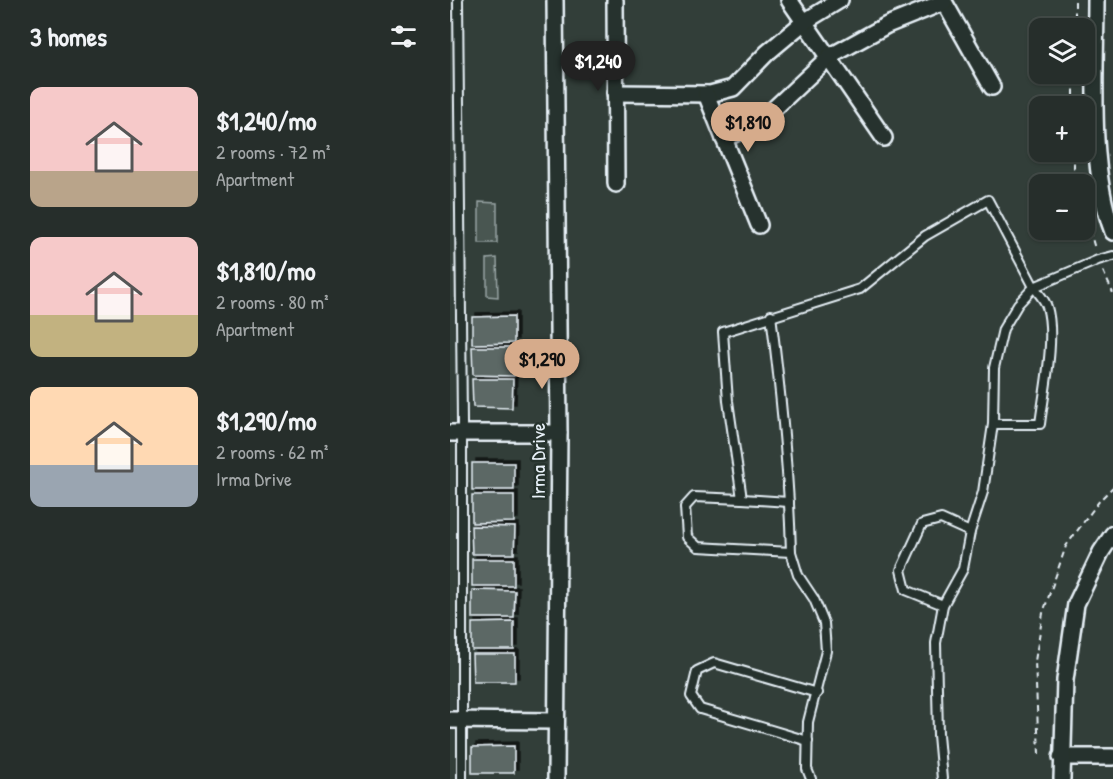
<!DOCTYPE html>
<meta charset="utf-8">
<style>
body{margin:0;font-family:"Patrick Hand",sans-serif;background:#323a37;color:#f1f3f6;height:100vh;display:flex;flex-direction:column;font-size:22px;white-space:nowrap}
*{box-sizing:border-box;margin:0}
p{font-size:20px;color:#a4a8a9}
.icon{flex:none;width:33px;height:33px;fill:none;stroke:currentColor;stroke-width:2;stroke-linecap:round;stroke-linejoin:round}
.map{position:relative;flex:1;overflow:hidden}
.details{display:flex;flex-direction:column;background:#262e2b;width:450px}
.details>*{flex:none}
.buttons{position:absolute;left:579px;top:18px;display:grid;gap:12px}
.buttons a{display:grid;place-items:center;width:66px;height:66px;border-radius:12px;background:#262e2b;box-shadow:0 2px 4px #0004,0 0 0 2px #424a47;font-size:30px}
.price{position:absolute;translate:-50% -51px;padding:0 14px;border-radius:21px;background:#d6ab8b;color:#111;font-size:20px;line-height:39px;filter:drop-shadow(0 2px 3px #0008)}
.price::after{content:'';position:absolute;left:50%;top:36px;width:18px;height:14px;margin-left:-9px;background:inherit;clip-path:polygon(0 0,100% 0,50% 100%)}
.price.active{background:#222;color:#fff}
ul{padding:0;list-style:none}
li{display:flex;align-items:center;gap:18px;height:150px;padding:0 30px}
li span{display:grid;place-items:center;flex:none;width:168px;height:120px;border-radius:12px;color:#555}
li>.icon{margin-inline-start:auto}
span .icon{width:72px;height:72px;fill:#fffc;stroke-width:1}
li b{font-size:26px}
h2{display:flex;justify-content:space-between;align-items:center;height:72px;padding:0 30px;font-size:26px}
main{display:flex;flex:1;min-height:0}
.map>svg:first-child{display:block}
.green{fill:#495651;stroke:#98a4a4;stroke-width:1.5}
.building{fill:#5c6865;stroke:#e8f1f8;stroke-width:1.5;filter:url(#shadow)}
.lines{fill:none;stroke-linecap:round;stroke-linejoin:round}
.service-casing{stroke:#e8f1f8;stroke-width:12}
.minor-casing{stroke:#e8f1f8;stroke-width:20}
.path{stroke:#e8f1f8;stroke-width:2;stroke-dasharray:6 4.5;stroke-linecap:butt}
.service{stroke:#26332d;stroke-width:8}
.minor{stroke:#26332d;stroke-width:15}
.labels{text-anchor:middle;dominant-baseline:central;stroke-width:5;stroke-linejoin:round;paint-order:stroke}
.street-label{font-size:20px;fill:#e8f1f8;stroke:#26332d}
</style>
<main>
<section class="details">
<h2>3 homes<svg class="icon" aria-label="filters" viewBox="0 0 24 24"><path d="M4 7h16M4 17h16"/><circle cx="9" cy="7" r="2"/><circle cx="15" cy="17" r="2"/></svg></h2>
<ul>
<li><span style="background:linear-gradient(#f6c9c9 70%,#b9a48a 0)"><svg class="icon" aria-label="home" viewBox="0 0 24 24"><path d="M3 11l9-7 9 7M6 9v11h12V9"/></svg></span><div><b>$1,240/mo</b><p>2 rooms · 72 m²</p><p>Apartment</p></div></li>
<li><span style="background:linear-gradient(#f6c9c9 65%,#c2b280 0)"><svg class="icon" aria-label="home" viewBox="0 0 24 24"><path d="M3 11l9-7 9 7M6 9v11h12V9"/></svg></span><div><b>$1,810/mo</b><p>2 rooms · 80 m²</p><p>Apartment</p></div></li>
<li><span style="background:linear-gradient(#ffd9b3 65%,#9aa5b1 0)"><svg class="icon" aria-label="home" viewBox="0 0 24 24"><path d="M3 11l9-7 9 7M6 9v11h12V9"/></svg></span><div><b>$1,290/mo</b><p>2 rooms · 62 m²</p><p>Irma Drive</p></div></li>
</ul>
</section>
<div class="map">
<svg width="663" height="779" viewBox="0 0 663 779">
<defs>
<filter id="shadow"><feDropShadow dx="4" dy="-4" stdDeviation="0" flood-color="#0009"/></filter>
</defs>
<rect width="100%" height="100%" fill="#323e39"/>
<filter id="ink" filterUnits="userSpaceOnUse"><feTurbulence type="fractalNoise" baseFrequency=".0167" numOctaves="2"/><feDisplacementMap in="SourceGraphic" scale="12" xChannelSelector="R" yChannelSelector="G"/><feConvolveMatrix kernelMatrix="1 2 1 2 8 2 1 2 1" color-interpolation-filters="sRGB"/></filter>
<g filter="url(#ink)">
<g class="green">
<polygon points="29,202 47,203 47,243 29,243"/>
<polygon points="47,258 48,297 37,296 37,259"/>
</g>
<g class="building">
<polygon points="64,316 64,343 22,344 22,317"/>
<polygon points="22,347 64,347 64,376 23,375"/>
<polygon points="22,379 63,379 62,408 23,407"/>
<rect x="22" y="463" width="42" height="27"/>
<polygon points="22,495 64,495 64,522 22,523"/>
<polygon points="21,526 65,527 64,554 22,554"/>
<rect x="22" y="559" width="42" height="27"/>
<polygon points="22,590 65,591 64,618 22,618"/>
<polygon points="64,622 64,650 22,650 22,623"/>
<polygon points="22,654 65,654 65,682 23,682"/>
<polygon points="64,746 64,773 22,773 22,747"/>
</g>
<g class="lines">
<defs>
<g id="service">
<polyline points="8,0 12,421 12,779"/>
<path d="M321,315C331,394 339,473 341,552L248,547L237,537L235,507L244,497L292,499L278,401L273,332L410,289L475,236L538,200L584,287L648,260L663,256"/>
<polyline points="292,499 339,502"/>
<polyline points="341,552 348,575 364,599 374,623 376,651 358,722 357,769 361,779"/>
<polyline points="493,605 456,590 451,570 472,524 491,519 520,532"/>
<polyline points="358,741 250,709 241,696 247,671 264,663 367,693"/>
<path d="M492,779L488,735L486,643L493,605L513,569L520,532L533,492L543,424L544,368L553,329L568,304L584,287C589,294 595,300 597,307C606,337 594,392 590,424H543"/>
</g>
<g id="minor">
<polyline points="105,0 109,433 106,779"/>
<polyline points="165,0 166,184"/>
<polyline points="339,0 434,138"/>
<polyline points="493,0 542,87"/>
<path d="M646,0C646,69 638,168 663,232"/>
<polyline points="165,93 260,94 283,88 317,53 354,22 390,0"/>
<polyline points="256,94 309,225"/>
<polyline points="274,139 312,120 379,57 437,25 494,2"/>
<polyline points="0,433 109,433"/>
<polyline points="0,720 106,721"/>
<polyline points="611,757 663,757"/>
<polyline points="612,779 615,680 626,604 651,552 663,534"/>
</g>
</defs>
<use href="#service" class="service-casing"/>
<use href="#minor" class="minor-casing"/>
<g class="path">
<polyline points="625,28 625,0"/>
<polyline points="624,106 624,74"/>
<polyline points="624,152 624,174 627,184"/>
<polyline points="634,210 645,249"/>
<polyline points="653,271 663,293"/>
<polyline points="589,754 585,661 593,613 616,546 650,500 663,487"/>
</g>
<use href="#service" class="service"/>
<use href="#minor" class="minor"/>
</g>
</g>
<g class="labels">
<g class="street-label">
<text transform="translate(87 461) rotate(-90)">Irma Drive</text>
</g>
</g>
</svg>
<div class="buttons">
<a><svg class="icon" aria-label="layers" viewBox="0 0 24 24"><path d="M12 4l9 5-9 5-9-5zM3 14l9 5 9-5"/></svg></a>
<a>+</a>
<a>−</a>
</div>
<b class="price active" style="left:148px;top:92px">$1,240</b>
<b class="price" style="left:298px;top:153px">$1,810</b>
<b class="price" style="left:92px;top:390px">$1,290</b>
</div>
</main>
